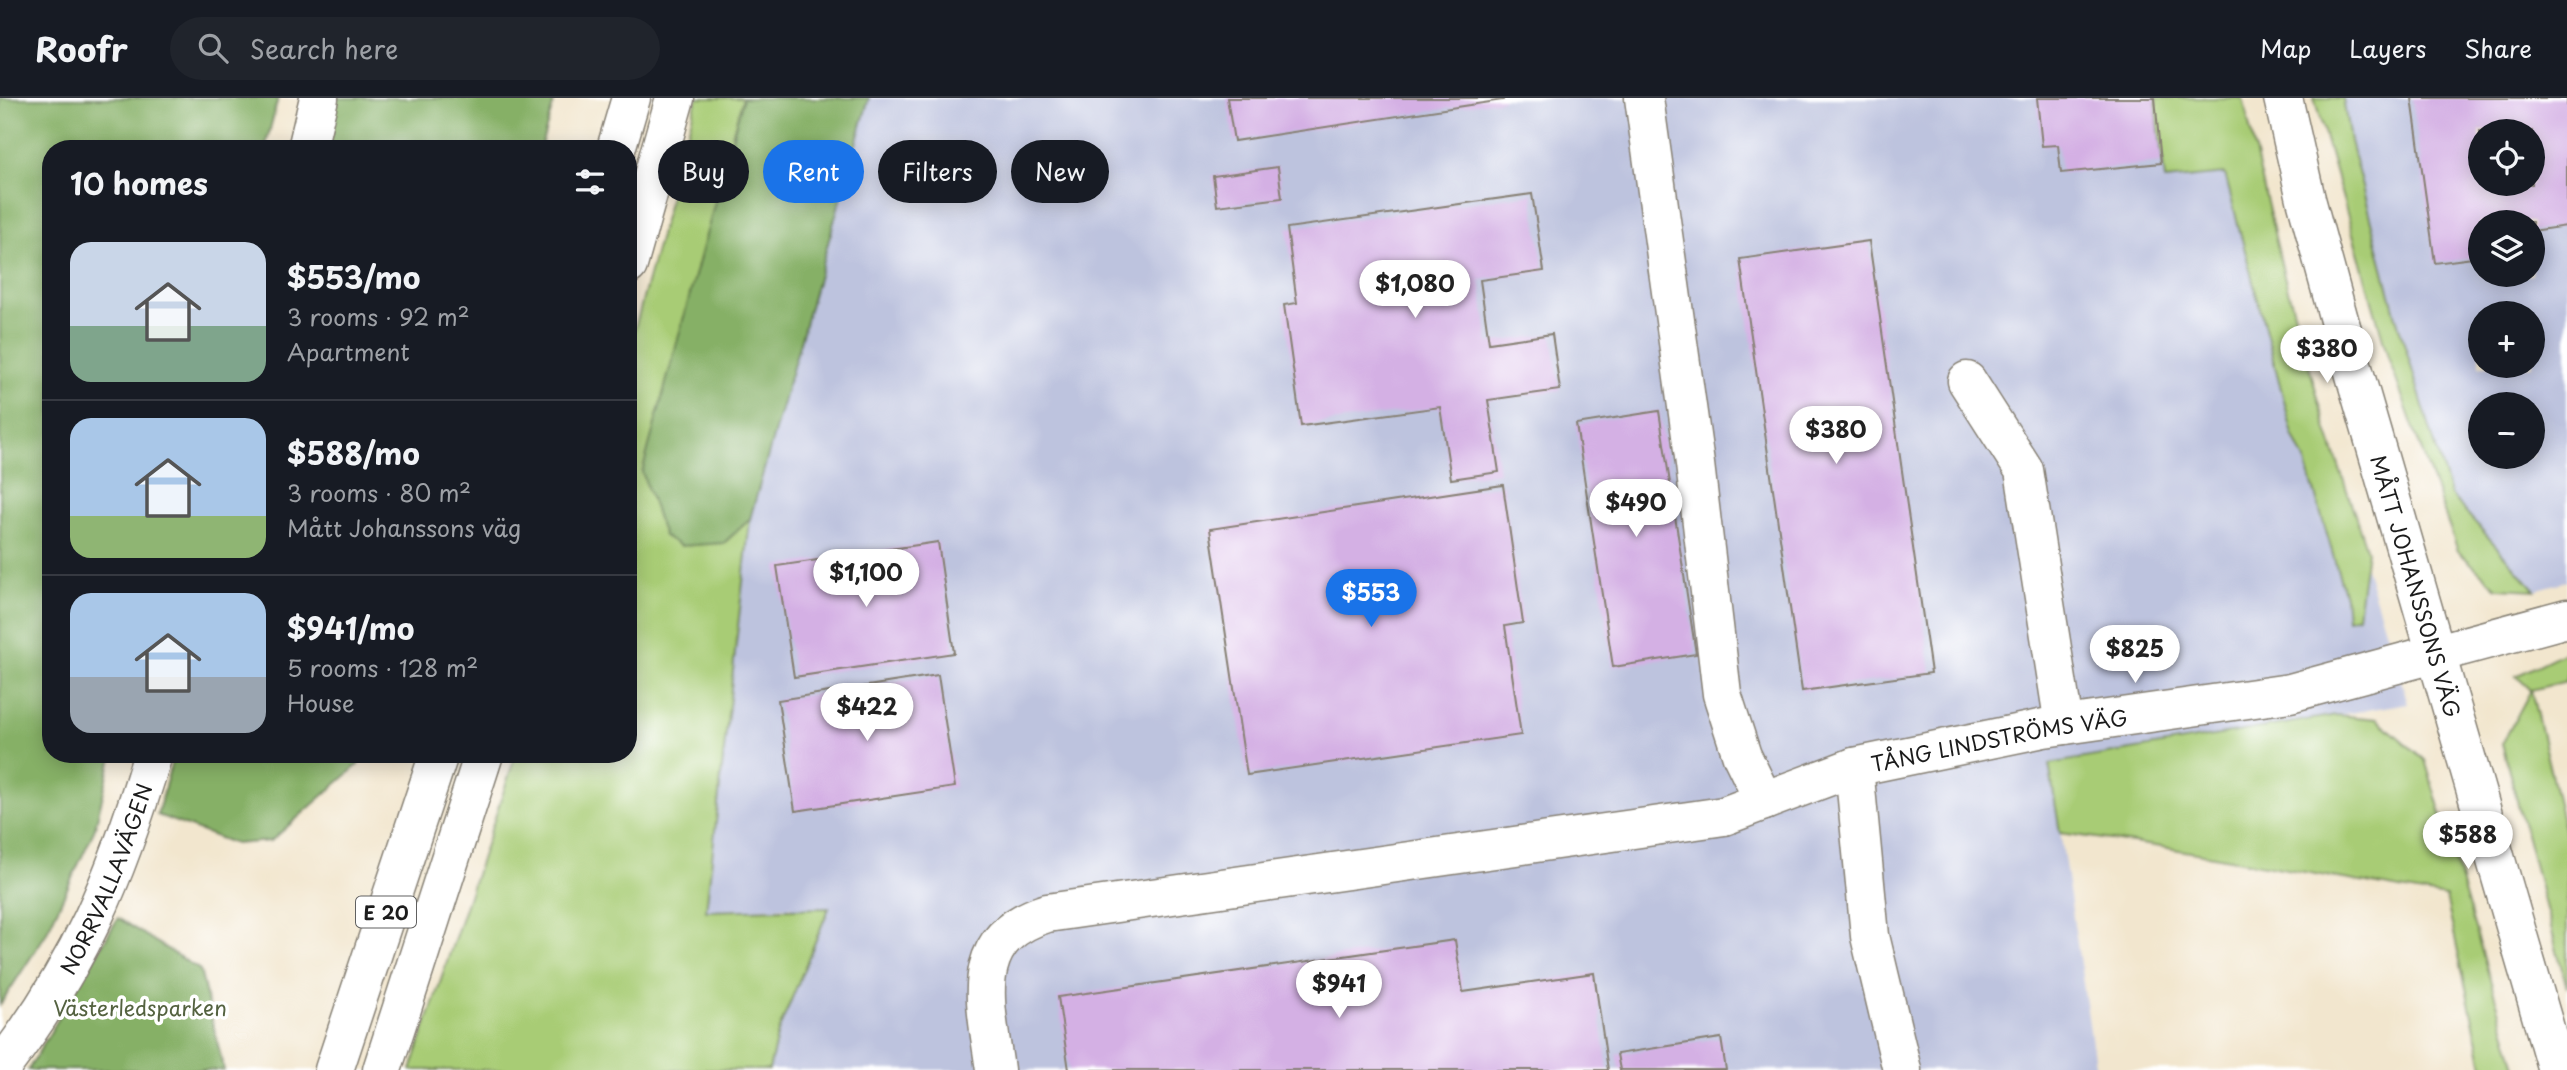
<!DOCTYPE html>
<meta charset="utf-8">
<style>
body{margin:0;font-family:"Playpen Sans",sans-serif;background:#20242c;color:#f1f3f6;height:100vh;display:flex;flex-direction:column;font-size:26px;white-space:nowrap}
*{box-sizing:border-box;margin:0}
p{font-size:23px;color:#9ea1a6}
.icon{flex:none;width:38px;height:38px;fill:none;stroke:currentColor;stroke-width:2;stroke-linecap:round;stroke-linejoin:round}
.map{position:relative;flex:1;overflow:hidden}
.sheet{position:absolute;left:42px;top:42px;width:595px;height:623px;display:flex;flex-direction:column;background:#171b24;border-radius:28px;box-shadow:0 4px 18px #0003}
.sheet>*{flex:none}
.banner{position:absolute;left:658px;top:42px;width:665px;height:63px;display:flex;gap:14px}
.buttons{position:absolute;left:2468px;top:21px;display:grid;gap:14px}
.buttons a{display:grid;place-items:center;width:77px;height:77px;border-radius:50%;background:#171b24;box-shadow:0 4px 18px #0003;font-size:35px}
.price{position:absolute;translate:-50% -60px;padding:0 16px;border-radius:24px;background:#fff;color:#222;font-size:23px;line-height:46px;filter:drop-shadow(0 2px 4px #0008)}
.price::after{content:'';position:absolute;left:50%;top:42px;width:21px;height:16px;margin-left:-10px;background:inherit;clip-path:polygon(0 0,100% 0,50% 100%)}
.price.active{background:#1a73e8;color:#fff}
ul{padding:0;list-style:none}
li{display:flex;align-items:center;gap:21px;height:175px;padding:0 28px}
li+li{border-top:2px solid #363941}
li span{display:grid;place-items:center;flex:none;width:196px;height:140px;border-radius:21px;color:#555}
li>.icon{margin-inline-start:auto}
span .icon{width:84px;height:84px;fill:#fffc;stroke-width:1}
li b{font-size:30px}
h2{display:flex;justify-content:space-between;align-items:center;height:84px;padding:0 28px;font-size:30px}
.chip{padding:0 24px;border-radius:32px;background:#171b24;box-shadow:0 4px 18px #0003;font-size:24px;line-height:63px}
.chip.active{background:#1a73e8;color:#fff}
header{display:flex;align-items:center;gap:42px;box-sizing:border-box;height:98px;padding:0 35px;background:#171b24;border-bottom:2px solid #363941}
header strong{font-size:33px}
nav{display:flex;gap:38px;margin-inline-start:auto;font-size:24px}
.search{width:490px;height:63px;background:#20242c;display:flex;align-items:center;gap:18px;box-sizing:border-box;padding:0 24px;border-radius:38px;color:#9ea1a6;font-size:26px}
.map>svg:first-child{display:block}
.industrial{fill:#bdc3de;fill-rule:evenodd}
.green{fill:#a8cc75;stroke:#627448;stroke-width:2}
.forest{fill:#86b066;stroke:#516641;stroke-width:2}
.building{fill:#d4b0e4;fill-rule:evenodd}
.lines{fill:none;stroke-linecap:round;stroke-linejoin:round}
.minor-casing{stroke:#878175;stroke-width:41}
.highway-casing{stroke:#878175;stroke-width:41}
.minor{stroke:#fff;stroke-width:38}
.highway{stroke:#fff;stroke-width:38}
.labels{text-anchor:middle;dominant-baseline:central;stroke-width:7;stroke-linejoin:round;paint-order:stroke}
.shield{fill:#fff;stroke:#606060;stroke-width:2}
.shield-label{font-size:19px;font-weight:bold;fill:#1c1c1c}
.street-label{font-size:21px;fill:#1c1c1c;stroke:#fff}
.park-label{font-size:21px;fill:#546240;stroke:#fff}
</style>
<header>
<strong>Roofr</strong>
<div class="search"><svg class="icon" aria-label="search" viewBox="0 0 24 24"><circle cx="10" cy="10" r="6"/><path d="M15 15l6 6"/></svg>Search here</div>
<nav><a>Map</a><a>Layers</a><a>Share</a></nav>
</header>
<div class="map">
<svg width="2567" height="972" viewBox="0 0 2567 972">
<rect width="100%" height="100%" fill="#fff"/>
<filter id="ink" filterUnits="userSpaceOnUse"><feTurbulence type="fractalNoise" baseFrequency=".0143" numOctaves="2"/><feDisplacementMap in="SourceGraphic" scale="14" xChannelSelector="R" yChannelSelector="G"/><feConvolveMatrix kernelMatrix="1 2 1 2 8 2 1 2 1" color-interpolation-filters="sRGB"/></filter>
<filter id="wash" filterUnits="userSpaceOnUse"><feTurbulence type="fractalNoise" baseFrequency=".00686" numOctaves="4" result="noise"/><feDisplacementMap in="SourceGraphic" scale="28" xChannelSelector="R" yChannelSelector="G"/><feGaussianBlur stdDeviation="1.57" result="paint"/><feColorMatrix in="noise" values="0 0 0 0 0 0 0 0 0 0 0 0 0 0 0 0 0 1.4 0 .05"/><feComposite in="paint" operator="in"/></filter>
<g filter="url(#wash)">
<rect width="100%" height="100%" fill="#f2e6ce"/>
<g class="industrial">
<polygon points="869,0 2231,0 2251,100 2408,605 2050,666 2096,972 769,972 778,934 792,809 706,813 750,421"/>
<path d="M2343,0H2567V483L2535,492L2450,396L2396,219L2350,43ZM2480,33H2532V86H2480ZM2480,124H2532V177H2480ZM2480,215H2532V268H2480ZM2480,306H2532V359H2480Z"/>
</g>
<g class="green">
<polygon points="697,0 743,0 732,37 724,445 750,421 706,813 829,810 778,934 769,972 411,972 516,656 628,656 628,256"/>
<polygon points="2155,0 2243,0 2283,174 2327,332 2367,453 2358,518 2347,521 2345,498 2306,365 2293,337 2225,76 2165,82"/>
<polygon points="2314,0 2343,0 2350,43 2396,219 2450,396 2535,492 2497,490 2458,453 2388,259"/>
<polygon points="2567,553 2567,583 2531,592 2567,743 2567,890 2502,646 2531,592 2516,578"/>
<polygon points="2336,617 2377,621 2425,662 2517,972 2484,972 2446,799 2162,749 2060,735 2049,666"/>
</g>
<g class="forest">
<polygon points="0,0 278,0 265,51 51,51 51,656 113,656 94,733 46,836 0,907"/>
<polygon points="332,0 555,0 540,51 321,51"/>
<polygon points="743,0 869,0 750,421 724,445 681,448 664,438 642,374"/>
<polygon points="174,656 361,656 358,667 271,743 235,746 157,717"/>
<polygon points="118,820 200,872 224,972 28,972"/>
</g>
<g id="blocks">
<g class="building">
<polygon points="1227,0 1503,0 1503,2 1234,43"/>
<polygon points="2037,0 2155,0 2161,65 2061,75 2058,47 2042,48"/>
<path d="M2412,0H2567V128L2532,133V124H2480V159L2435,165ZM2480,33H2532V86H2480Z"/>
<polygon points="1278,69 1282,100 1217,108 1213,78"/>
<polygon points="1532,96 1544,173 1480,182 1489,245 1552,236 1560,292 1488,302 1499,374 1451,381 1440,309 1301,328 1284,207 1297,205 1287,130"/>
<polygon points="1869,143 1931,575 1802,593 1740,161"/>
<polygon points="1659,313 1696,556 1613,569 1576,326"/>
<polygon points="1503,387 1523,525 1505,528 1521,637 1247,677 1210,431"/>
<polygon points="938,444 954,555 794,579 777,468"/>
<polygon points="938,577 955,689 795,713 778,602"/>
<polygon points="1455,842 1463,894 1594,875 1608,972 1069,972 1058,899"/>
<polygon points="1721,940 1726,972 1620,972 1617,956"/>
</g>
</g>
</g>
<g filter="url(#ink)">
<use href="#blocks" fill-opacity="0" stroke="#878175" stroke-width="2"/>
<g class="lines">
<defs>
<g id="minor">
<polyline points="1644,0 1695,366 1722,596 1742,658 1764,703"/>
<path id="s1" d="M2283,0L2306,101L2339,222L2557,972"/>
<polyline points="307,51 319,0"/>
<polyline points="1967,283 2024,372 2064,627"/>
<polyline points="1854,669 1870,838 1902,972"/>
<path id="s2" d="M0,971C80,867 116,780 153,656"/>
<path id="s3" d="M995,972C986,905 965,840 1047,815L1724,718L1854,669L2044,630L2290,595L2567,520"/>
</g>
<g id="highway">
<polyline points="616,51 631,0"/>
<polyline points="628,167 675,0"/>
<polyline points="334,972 439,656"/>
<polyline points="382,972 484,656"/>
</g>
</defs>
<use href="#minor" class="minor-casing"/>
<use href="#highway" class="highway-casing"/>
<use href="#minor" class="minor"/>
<use href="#highway" class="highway"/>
</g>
</g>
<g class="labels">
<rect class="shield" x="356" y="798.5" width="60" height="31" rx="5"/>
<g class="shield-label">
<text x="386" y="814">E 20</text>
</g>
<g class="street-label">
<text stroke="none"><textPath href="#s1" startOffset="506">MÅTT JOHANSSONS VÄG</textPath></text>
<text stroke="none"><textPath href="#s3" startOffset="1158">TÅNG LINDSTRÖMS VÄG</textPath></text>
<text stroke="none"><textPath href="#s2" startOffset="219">NORRVALLAVÄGEN</textPath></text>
</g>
<g class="park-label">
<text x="140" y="909">Västerledsparken</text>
</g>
</g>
</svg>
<div class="buttons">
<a><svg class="icon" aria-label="locate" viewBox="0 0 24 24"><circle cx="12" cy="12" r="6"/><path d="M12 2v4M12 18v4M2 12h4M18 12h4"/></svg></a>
<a><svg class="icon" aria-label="layers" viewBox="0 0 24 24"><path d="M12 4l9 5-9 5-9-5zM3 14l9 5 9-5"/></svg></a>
<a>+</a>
<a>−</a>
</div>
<b class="price" style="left:1415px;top:222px">$1,080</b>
<b class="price" style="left:2327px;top:287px">$380</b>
<b class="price" style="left:1836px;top:368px">$380</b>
<b class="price" style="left:1636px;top:441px">$490</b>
<b class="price" style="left:866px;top:511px">$1,100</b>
<b class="price active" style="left:1371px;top:531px">$553</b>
<b class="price" style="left:2135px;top:587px">$825</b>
<b class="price" style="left:867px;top:645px">$422</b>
<b class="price" style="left:2468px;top:773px">$588</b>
<b class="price" style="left:1339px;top:922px">$941</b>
<div class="banner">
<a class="chip">Buy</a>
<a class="chip active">Rent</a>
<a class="chip">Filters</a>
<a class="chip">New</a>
</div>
<section class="sheet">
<h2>10 homes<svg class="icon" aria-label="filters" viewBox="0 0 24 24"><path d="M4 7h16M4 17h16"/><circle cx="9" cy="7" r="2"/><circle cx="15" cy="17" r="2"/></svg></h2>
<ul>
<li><span style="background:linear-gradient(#c9d6e8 60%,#7fa58c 0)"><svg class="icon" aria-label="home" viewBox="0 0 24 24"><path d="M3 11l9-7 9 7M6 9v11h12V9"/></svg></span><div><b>$553/mo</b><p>3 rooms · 92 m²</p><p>Apartment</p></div></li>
<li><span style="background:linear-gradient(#a9c7e8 70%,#8fb573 0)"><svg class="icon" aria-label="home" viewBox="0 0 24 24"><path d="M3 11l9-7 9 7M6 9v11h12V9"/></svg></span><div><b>$588/mo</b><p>3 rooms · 80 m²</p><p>Mått Johanssons väg</p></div></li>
<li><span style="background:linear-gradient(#a9c7e8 60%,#9aa5b1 0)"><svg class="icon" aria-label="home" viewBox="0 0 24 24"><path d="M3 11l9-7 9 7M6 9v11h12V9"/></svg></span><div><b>$941/mo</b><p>5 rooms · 128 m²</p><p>House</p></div></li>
</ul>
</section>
</div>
